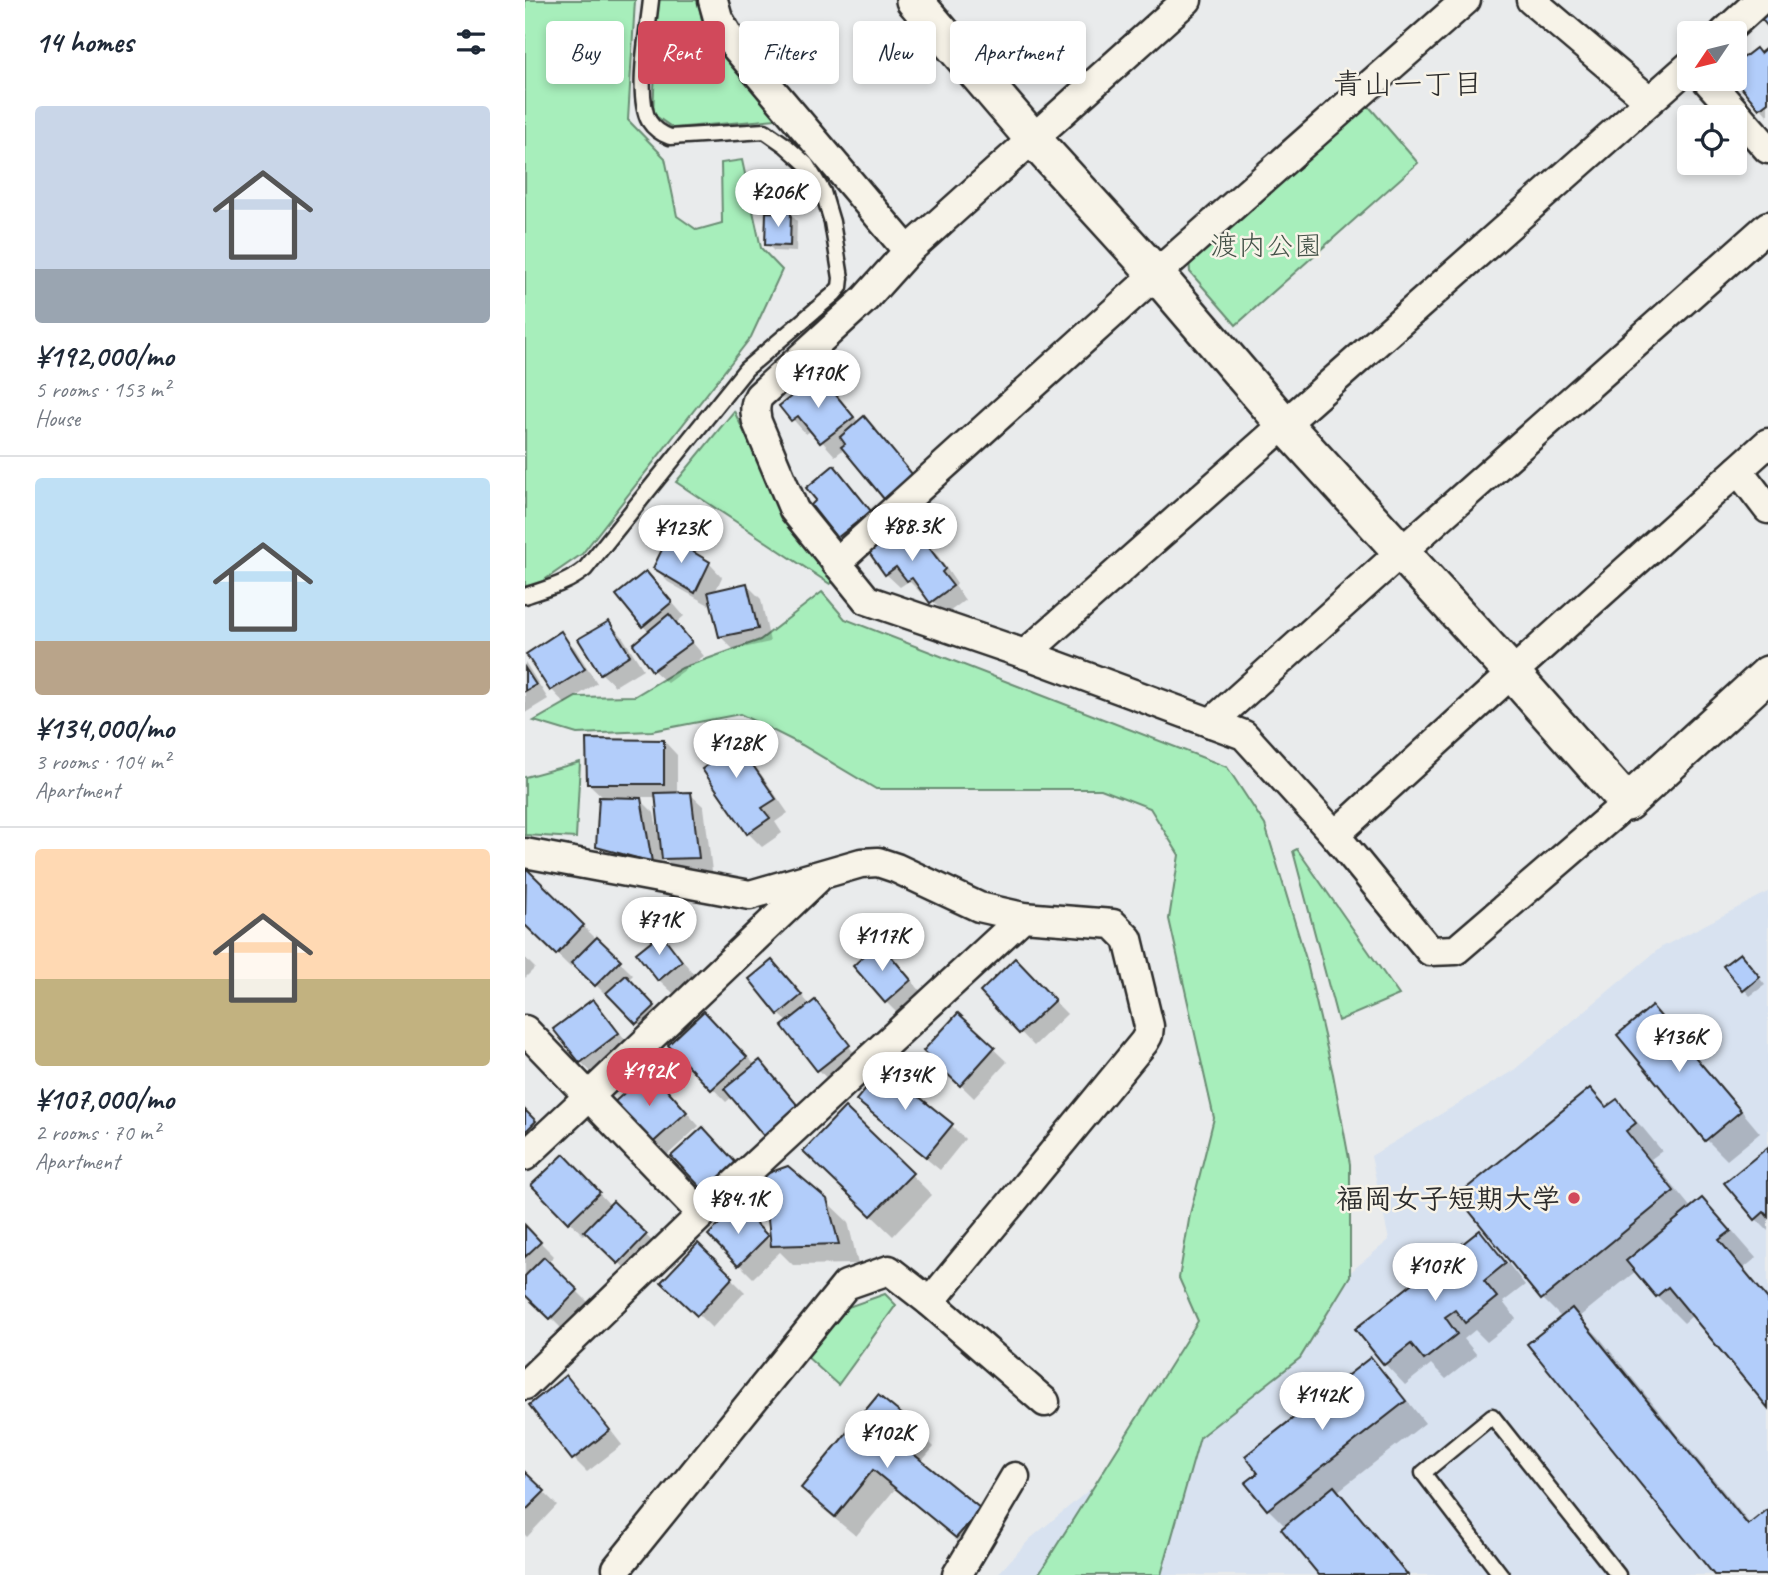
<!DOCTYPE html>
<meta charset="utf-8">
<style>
body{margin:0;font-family:Caveat,"Klee One",sans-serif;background:#f6f6f7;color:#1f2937;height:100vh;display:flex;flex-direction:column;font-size:26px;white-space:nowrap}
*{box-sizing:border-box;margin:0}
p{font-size:23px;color:#747a83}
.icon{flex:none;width:38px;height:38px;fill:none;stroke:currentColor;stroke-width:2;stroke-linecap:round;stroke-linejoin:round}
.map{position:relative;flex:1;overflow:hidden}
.side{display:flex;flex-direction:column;background:#fff;width:525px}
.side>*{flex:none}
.hud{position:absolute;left:21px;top:21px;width:665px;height:63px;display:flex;gap:14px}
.needle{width:46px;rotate:235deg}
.controls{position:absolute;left:1152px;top:21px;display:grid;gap:14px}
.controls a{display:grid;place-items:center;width:70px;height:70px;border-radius:7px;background:#fff;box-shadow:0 4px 10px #0003;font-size:35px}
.price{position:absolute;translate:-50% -60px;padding:0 16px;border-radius:24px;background:#fff;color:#222;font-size:23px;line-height:46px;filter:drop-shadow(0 2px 4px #0008)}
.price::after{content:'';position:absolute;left:50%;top:42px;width:21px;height:16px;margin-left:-10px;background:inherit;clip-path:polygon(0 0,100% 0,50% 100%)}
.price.current{background:#d1495b;color:#fff}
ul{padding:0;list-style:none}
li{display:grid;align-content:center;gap:14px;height:371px;padding:0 35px}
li+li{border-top:2px solid #e0e1e3}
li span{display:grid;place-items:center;height:217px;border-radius:7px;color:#555}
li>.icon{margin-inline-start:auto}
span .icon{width:126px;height:126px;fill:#fffc;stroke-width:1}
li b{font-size:30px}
h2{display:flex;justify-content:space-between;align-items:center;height:84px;padding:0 35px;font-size:30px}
.tag{padding:0 24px;border-radius:7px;background:#fff;box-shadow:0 4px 10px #0003;font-size:24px;line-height:63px}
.tag.current{background:#d1495b;color:#fff}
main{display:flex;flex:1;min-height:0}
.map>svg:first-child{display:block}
.built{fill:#d8e2f0}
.green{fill:#a7eebb;stroke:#698c73;stroke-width:2}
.shadow{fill:#0003;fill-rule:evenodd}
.building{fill:#b2cdfa;stroke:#2b2b2b;stroke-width:2}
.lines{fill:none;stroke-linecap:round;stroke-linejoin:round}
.service-casing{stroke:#2b2b2b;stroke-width:19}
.minor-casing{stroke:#2b2b2b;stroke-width:33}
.tertiary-casing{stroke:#2b2b2b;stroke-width:40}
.service{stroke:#f7f3e8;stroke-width:14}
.minor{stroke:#f7f3e8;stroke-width:28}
.tertiary{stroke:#f7f3e8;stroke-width:35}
.poi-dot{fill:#d1495b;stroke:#f7f3e8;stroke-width:2.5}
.labels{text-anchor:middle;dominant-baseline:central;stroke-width:5;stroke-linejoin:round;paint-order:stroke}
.park-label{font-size:28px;fill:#445248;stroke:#f7f3e8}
.poi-label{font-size:28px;font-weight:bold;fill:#2b2b2b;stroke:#f7f3e8;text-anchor:end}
.neighbourhood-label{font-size:30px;fill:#2b2b2b;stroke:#f7f3e8}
</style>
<main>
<section class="side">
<h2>14 homes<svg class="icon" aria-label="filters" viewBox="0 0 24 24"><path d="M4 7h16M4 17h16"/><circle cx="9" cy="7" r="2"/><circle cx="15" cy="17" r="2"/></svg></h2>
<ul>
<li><span style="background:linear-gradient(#c9d6e8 75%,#9aa5b1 0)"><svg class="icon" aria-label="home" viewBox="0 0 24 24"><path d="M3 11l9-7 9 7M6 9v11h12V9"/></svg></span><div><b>¥192,000/mo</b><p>5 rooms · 153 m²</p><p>House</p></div></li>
<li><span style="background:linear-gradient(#bfe0f5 75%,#b9a48a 0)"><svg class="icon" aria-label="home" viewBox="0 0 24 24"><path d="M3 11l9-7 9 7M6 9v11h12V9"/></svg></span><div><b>¥134,000/mo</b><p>3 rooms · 104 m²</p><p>Apartment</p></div></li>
<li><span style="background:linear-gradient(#ffd9b3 60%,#c2b280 0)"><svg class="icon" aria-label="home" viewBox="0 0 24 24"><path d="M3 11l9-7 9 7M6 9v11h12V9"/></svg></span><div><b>¥107,000/mo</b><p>2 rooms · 70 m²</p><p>Apartment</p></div></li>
</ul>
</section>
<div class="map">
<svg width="1243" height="1575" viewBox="0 0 1243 1575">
<rect width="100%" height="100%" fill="#e9ebec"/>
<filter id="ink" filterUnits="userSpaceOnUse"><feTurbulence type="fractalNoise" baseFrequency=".0143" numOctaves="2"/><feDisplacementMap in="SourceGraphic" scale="14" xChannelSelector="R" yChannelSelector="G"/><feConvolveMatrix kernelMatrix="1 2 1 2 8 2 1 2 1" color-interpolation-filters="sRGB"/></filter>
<g filter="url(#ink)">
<polygon class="built" points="1243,892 1243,1575 472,1575 505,1539 864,1240 846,1156 989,1070 1135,948"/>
<g class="green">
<polygon points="0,0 110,0 103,120 140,158 152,216 172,230 197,223 196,163 217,160 236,248 257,270 226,337 57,554 12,585 0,586"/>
<polygon points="133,0 173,0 180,35 252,119 148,128 128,114"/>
<polygon points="841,103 893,163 711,325 665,272 664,259"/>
<polygon points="209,411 262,521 310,581 305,584 151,482"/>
<polygon points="297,592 320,619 702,767 740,825 781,959 808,1074 825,1164 825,1276 775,1358 675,1437 636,1575 513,1575 673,1321 654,1278 665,1214 689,1118 644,919 654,855 625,808 576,789 351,789 277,745 215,714 127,731 52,734 9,721 51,697 110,696 157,668 235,640"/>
<polygon points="55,762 51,838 0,835 0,777"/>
<polygon points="772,849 874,995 813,1021 768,851"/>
<polygon points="360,1294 371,1305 313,1385 281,1356 323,1307"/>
</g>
<g class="shadow">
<polygon points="1243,52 1243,116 1209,77 1235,55"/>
<polygon points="266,215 272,221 271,252 249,251 242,244"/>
<polygon points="302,386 316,400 334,423 339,419 353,432 400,490 374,512 360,498 319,449 310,456 287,430 281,434 256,406 296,391"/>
<polygon points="309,468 323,481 358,526 327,551 314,537 288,505 293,501"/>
<polygon points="378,526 395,546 399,543 413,556 432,584 430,586 440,600 420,615 400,592 397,594 384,581 375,587 361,574"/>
<polygon points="184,563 197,577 190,592 222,585 236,599 245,642 209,650 195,636 187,599 184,605 143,582 130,568"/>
<polygon points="134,587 159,616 151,623 179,656 142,683 128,670 125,633 118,626"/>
<polygon points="84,623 97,636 118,669 90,686 76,673"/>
<polygon points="35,633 49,647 72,683 40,704 27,690 4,654"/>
<polygon points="0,662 23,699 0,713"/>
<polygon points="199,723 212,736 226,757 222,760 236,774 263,813 250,822 257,833 237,847 223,833 192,761"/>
<path d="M139,741L152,755V794H165L179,807L187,871L153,872L137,856L140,874L86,860L72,846L80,799L63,783ZM113,797H132L136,837H134L129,813Z"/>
<polygon points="1,870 108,975 103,980 143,1021 126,1037 87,996 85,999 49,963 45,967 0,923"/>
<polygon points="136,936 149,949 170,976 148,993 134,980"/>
<polygon points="0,958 10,968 0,978"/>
<polygon points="367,958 398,994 374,1015 361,1002"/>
<polygon points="490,961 542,1014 509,1046 457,992"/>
<polygon points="1221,961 1240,985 1225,996 1219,989"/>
<polygon points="260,976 286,1006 290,1003 302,1015 300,1015 329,1053 331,1051 338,1059 307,1084 294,1070 260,1027 264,1023 254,1014"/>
<polygon points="67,1001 81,1015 106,1047 70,1076 56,1062"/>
<polygon points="1127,1008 1148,1029 1235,1133 1202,1160 1182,1140 1095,1035"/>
<polygon points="433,1015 482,1062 449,1098 414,1064"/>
<polygon points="193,1027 286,1122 254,1149 208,1096 201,1102 146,1045"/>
<polygon points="358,1070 427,1126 440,1139 415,1170 347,1114 334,1100"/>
<polygon points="138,1086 174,1126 138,1159 124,1145"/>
<polygon points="1065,1090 1083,1108 1091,1101 1118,1128 1137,1151 1126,1159 1167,1209 1177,1200 1204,1227 1231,1258 1219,1268 1243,1297 1243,1405 1168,1315 1159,1323 1132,1296 1111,1271 1054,1317 1074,1337 1226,1525 1243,1511 1243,1575 1191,1575 1037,1318 1017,1298"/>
<polygon points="320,1110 407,1195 368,1236 300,1171"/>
<polygon points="0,1112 23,1136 0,1158"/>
<polygon points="1243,1149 1243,1231 1231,1219 1202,1183"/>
<polygon points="52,1170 86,1206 88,1203 134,1248 108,1276 62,1231 58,1235 9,1185"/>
<polygon points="301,1201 323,1222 333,1264 268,1265 255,1252 228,1278 185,1235 213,1208 247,1243"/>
<polygon points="0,1227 29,1256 23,1262 66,1305 39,1331 0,1292"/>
<polygon points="955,1232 975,1253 1000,1285 978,1302 991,1319 962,1342 950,1330 939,1339 952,1355 921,1379 906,1364 880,1385 860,1364"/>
<polygon points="173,1246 220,1292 187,1328 139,1281"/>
<polygon points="846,1359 866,1380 900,1423 812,1492 829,1509 884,1575 797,1575 761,1527 743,1509"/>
<polygon points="41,1377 55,1391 97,1445 62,1472 49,1459"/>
<polygon points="353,1397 389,1427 409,1447 396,1462 454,1510 475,1531 453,1558 370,1489 331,1536 298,1509 278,1488"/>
<polygon points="0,1474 32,1505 2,1537 0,1535"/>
</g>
<g class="building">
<polygon points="1243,10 1243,27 1235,17"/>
<polygon points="1231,48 1235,53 1241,48 1243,50 1243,102 1234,109 1209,79 1209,65"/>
<polygon points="241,212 266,213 265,246 240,245"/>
<polygon points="287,380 295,390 302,384 329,417 295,443 273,416 266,421 254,406"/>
<polygon points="339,416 388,475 359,499 316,447 320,444 315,437"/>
<polygon points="309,465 346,511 312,538 286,505 291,500 281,488"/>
<polygon points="378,524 393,546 399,541 420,569 417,572 428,586 405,603 387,578 382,581 371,567 360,575 343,551"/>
<polygon points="143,537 185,562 170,593 128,568"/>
<polygon points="121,571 147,602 117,627 91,595"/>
<polygon points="222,583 233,629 194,637 183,592"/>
<polygon points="144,614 167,642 127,671 108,644"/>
<polygon points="84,621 105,655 75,674 53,639"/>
<polygon points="36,631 60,669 25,691 1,654"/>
<polygon points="0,668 11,685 0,691"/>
<polygon points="199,721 214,743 199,753 209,767 223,758 251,799 237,808 245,818 222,834 177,769 190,760 174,737"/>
<polygon points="61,739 139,740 139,784 62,784"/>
<polygon points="166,792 174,858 137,859 130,793"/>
<polygon points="74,797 116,798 127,862 71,847"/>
<polygon points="1,868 59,925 31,955 0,925"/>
<polygon points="136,933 157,961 133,981 111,953"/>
<polygon points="72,937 96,960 70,986 46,963"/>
<polygon points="354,942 386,980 360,1003 328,966"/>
<polygon points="1215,953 1235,977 1218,991 1198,966"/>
<polygon points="490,958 530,1000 494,1034 455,992"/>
<polygon points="247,960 277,995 253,1015 224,979"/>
<polygon points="101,975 130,1006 111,1024 81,993"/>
<polygon points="68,999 94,1033 55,1063 28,1029"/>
<polygon points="290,1000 325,1045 292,1071 257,1026"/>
<polygon points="1127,1006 1216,1111 1180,1141 1092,1035"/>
<polygon points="179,1011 222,1057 186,1090 143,1045"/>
<polygon points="433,1013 470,1047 435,1086 398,1051"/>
<polygon points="235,1060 274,1107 239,1136 199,1089"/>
<polygon points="358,1068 428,1124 401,1157 331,1100"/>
<polygon points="125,1070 162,1112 123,1147 86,1105"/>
<polygon points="1065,1088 1081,1107 1092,1099 1111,1123 1101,1131 1149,1191 1016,1300 932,1196"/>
<polygon points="320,1107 388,1173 346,1216 278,1151"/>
<polygon points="0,1110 11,1121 0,1132"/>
<polygon points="178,1127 213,1165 182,1194 146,1156"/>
<polygon points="1243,1147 1243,1217 1239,1212 1230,1220 1199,1183"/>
<polygon points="39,1154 75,1192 43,1223 6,1185"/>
<polygon points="263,1166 302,1199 314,1244 246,1246 238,1175"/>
<polygon points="1177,1198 1206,1231 1194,1240 1243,1299 1243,1408 1143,1287 1131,1297 1101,1261"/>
<polygon points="88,1201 122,1234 93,1264 59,1231"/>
<polygon points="213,1205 243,1236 213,1266 183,1235"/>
<polygon points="0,1225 16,1242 0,1257"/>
<polygon points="955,1230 981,1263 959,1281 972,1297 940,1323 930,1310 920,1317 932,1334 899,1360 886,1344 859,1365 830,1329"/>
<polygon points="173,1243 208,1277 172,1316 136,1282"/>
<polygon points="19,1257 53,1290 25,1319 0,1295 0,1276"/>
<polygon points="1047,1308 1223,1525 1243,1509 1243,1575 1189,1575 1002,1344"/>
<polygon points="846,1357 881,1401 742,1510 720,1483 733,1473 720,1456"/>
<polygon points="41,1375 85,1430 47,1460 4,1405"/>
<polygon points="353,1395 390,1425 375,1443 456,1509 431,1538 348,1470 310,1517 276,1488"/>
<polygon points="0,1472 20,1491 0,1511"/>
<polygon points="809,1486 883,1575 794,1575 756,1529"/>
</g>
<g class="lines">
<defs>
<g id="service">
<path d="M0,596C22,588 42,584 60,569L221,369L309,294L315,287L316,278L307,222L298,192L281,164L260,145L240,131L145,137C137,134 129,129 124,121C110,95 123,30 126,0"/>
<polyline points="976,1575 898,1473 967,1416 1093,1575"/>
</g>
<g id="minor">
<polyline points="188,0 193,18 208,44 383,251"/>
<path d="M662,0L383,251L340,299L234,396C229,405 230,412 232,422L269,510L342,600L500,654L719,735L810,835L905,951L931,950L1102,803"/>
<polyline points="1006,0 1124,100"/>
<polyline points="1199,33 1235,0"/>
<polyline points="1181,79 1243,149"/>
<polyline points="1213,470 1243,509"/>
<polyline points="311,563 631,274 941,0"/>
<polyline points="500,654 1164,66"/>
<polyline points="686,723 876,552 1243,226"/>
<polyline points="810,835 987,673 1243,443"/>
<polyline points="0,853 225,895 336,863 353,862 371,868 454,907 498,917"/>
<polyline points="0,1030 177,1214"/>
<polyline points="0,1156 64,1096 292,879"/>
<polyline points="405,1302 520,1402"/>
<polyline points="0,1385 177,1214 498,917 588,924 603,939 624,1026 623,1035 619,1042 405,1302 364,1270 321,1285 92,1568"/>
<polyline points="432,1575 490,1477"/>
</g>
<polyline id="tertiary" points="389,0 508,139 631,274 760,425 987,673 1102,803 1243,674"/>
</defs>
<use href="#service" class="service-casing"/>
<use href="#minor" class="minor-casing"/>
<use href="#tertiary" class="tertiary-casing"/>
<use href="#service" class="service"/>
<use href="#minor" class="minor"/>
<use href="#tertiary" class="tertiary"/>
</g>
</g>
<circle class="poi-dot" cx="1049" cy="1198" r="7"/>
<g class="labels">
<g class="park-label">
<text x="741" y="245">渡内公園</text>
</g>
<g class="poi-label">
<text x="1035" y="1198">福岡女子短期大学</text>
</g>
<g class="neighbourhood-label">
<text x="883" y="84">青山一丁目</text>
</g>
</g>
</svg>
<div class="controls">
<a><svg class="needle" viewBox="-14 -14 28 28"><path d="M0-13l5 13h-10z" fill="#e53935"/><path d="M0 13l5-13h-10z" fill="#747a83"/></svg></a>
<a><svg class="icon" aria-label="locate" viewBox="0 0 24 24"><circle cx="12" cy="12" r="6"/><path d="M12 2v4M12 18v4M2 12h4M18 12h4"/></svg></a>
</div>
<b class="price" style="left:253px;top:229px">¥206K</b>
<b class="price" style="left:293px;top:410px">¥170K</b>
<b class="price" style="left:387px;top:563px">¥88.3K</b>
<b class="price" style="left:156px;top:565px">¥123K</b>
<b class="price" style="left:211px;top:780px">¥128K</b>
<b class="price" style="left:134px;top:957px">¥71K</b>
<b class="price" style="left:357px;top:973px">¥117K</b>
<b class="price" style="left:1154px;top:1074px">¥136K</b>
<b class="price current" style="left:124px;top:1108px">¥192K</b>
<b class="price" style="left:380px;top:1112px">¥134K</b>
<b class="price" style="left:213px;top:1236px">¥84.1K</b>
<b class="price" style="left:910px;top:1303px">¥107K</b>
<b class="price" style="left:797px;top:1432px">¥142K</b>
<b class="price" style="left:362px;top:1470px">¥102K</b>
<div class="hud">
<a class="tag">Buy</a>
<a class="tag current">Rent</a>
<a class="tag">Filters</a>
<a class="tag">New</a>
<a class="tag">Apartment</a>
</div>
</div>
</main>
